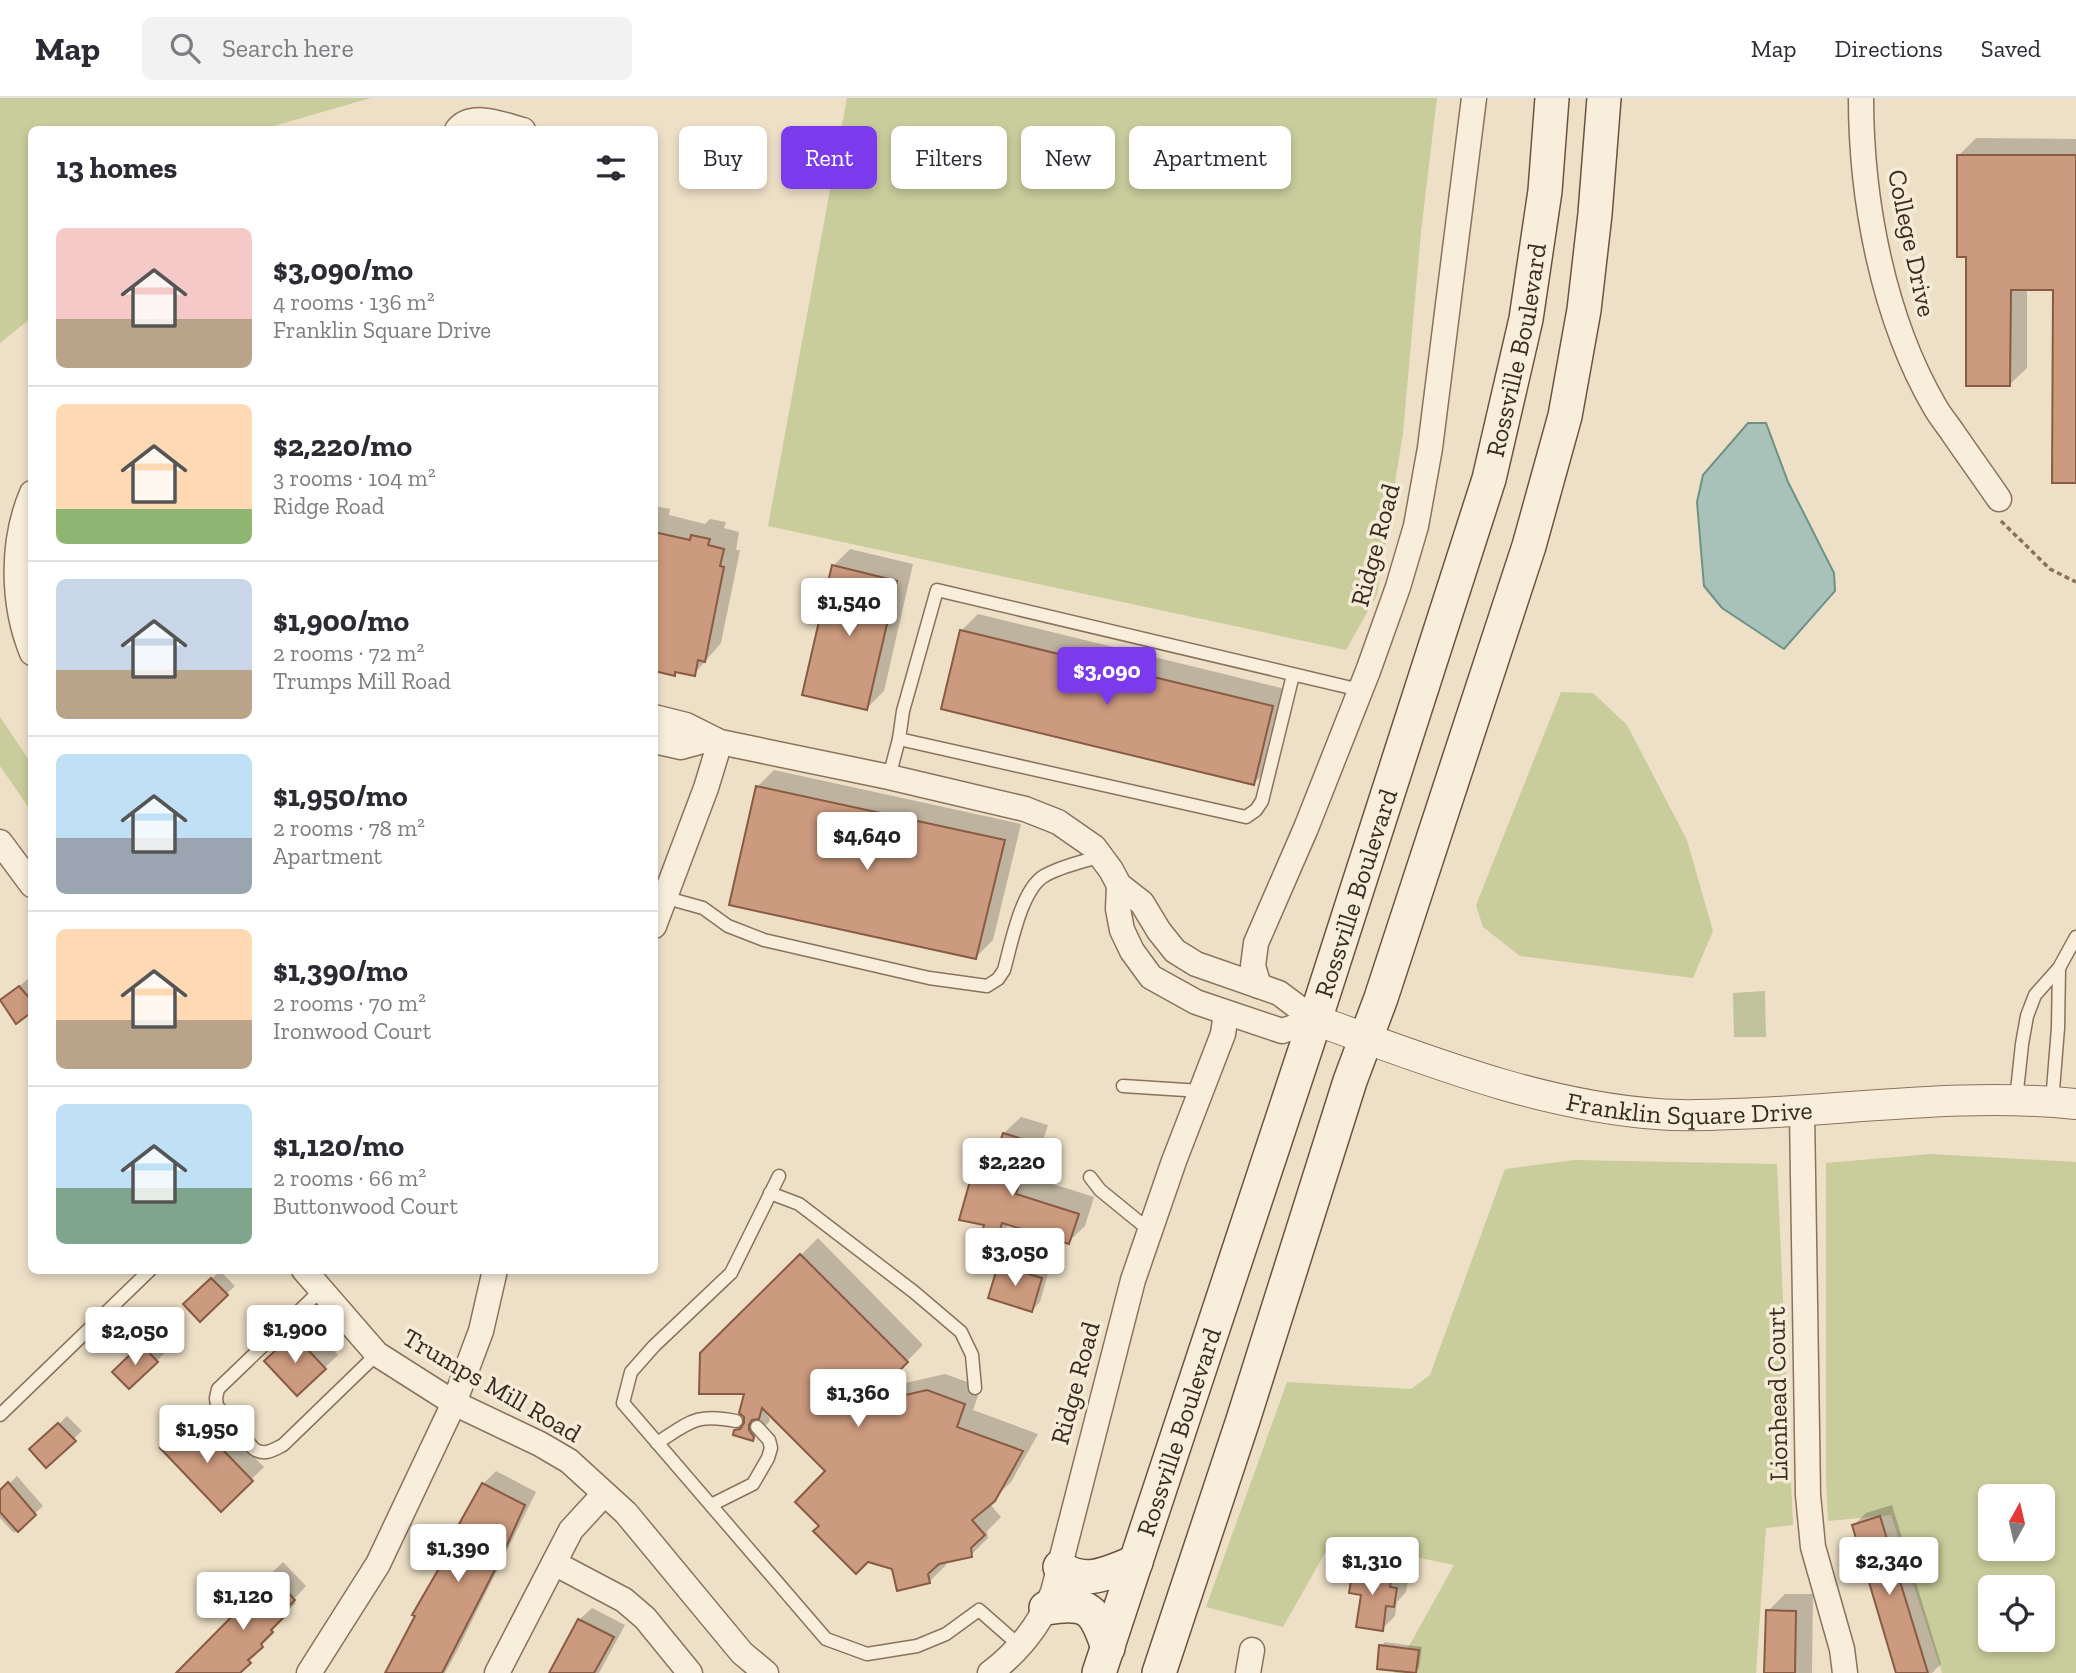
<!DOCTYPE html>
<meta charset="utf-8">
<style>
body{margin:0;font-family:"Zilla Slab",serif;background:#f2f2f3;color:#2b2b33;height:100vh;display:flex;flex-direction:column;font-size:26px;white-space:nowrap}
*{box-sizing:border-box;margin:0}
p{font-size:23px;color:#7c7c81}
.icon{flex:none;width:38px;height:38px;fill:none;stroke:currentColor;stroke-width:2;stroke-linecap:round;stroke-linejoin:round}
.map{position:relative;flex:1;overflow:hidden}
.panel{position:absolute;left:28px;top:28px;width:630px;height:1148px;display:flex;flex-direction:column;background:#fff;border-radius:10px;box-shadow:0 4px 10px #0003}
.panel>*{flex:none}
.hud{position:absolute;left:679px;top:28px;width:665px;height:63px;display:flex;gap:14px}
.needle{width:46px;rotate:8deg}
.buttons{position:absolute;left:1978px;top:1386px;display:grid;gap:14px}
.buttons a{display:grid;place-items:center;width:77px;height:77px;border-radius:10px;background:#fff;box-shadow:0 4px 10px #0003;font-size:35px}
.price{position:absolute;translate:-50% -60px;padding:0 16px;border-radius:7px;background:#fff;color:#222;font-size:23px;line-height:46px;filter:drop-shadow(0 2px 4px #0008)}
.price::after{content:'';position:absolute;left:50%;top:42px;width:21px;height:16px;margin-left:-10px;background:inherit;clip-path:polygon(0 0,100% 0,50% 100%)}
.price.on{background:#7c3aed;color:#fff}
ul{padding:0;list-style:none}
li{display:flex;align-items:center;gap:21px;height:175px;padding:0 28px}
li+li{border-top:2px solid #e1e1e2}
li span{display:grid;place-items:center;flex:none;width:196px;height:140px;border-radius:10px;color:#555}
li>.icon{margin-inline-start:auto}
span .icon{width:84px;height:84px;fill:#fffc;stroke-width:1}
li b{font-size:30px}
h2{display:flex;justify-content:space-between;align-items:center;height:84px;padding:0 28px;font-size:30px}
.chip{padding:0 24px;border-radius:10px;background:#fff;box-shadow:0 4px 10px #0003;font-size:24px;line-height:63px}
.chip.on{background:#7c3aed;color:#fff}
header{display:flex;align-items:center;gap:42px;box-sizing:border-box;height:98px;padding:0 35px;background:#fff;border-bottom:2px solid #e1e1e2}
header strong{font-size:33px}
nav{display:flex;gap:38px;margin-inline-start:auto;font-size:24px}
.search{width:490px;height:63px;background:#f2f2f3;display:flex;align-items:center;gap:18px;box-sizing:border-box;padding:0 24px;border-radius:10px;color:#7c7c81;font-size:26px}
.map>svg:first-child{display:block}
.green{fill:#c9cc9b;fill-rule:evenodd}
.cemetery{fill:#bfc29a}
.water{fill:#a8c2b9;stroke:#6f9186;stroke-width:2}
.shadow{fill:#0003}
.building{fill:#cc9a7e;stroke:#895b43;stroke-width:2}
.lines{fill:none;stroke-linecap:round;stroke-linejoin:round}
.service-casing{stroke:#8a725d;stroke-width:15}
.minor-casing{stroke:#8a725d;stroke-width:27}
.tertiary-casing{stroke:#8a725d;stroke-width:32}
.secondary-casing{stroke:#6c5340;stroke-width:36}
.path{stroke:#8a725d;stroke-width:3.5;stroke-dasharray:5 3.5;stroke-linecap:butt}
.service{stroke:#f9eedb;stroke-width:12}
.minor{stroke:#f9eedb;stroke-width:24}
.tertiary{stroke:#f9eedb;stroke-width:30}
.secondary{stroke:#f9eedb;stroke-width:33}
.labels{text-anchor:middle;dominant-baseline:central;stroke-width:7;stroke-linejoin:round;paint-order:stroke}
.street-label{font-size:26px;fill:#3a2b20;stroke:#f5ebd7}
</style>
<header>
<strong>Map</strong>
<div class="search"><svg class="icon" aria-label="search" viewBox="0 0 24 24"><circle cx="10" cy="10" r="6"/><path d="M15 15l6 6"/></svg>Search here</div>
<nav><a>Map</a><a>Directions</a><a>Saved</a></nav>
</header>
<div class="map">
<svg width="2076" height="1575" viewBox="0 0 2076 1575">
<rect width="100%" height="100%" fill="#eee0c7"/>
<g class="green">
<polygon points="0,0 371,0 277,27 271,31 32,32 31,220 0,245"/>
<polygon points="847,0 1437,0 1421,134 1403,335 1377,497 1346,552 768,428"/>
<polygon points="1561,594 1593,595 1627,627 1687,742 1713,833 1693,880 1520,858 1483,829 1476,807"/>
<polygon points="0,619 31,665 31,713 0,668"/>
<path d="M1930,1056L2076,1064V1575H1942L1891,1417L1828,1423L1826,1379V1065ZM1990,1398H2042V1451H1990ZM1990,1489H2042V1542H1990Z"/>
<polygon points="1574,1062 1777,1066 1793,1427 1766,1430 1756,1575 1394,1575 1454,1467 1347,1445 1325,1455 1283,1529 1206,1509 1287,1284 1411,1291 1430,1277 1505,1071"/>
</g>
<polygon class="cemetery" points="1765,893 1766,939 1734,939 1733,895"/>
<polygon class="water" points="1748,325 1766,325 1788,384 1834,475 1835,493 1784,551 1722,510 1704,488 1697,404 1703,377"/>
<g class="shadow">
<polygon points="1976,40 2076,41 2076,384 2055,190 2027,190 2027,270 2010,286 1968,157 1959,57"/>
<polygon points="655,408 670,411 669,417 705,426 710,421 726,424 724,430 739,434 736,452 740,452 721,545 694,576 677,572 674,576 654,571"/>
<polygon points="850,451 913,466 884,593 867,610 833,468"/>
<polygon points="978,516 1289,592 1271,668 1254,685 961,533"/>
<polygon points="774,672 1021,726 993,842 976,859 757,689"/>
<polygon points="28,881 32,886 32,912 17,924 1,903"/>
<polygon points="1021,1019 1048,1027 1031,1079 1094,1099 1085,1128 1068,1144 1010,1126 996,1140 987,1126 976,1070 992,1053 998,1055 1004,1035"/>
<polygon points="818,1140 923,1247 879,1291 945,1276 981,1289 973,1312 1038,1336 1011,1384 989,1405 1001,1419 987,1433 988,1440 971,1457 945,1463 946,1467 929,1484 893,1470 821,1428 828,1373 763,1308 761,1309 770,1321 769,1324 752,1341 736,1332 746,1322 747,1295 702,1256"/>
<polygon points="1007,1160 1049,1172 1040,1204 1032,1212 999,1168"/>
<polygon points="220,1173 235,1188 200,1221 186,1206"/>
<polygon points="306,1225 338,1257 297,1296 279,1251"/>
<polygon points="150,1239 165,1255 129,1289 115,1274"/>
<polygon points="205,1309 264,1369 221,1411 162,1350"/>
<polygon points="67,1318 82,1333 46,1367 40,1344"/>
<polygon points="496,1373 536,1394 458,1551 445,1575 386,1575 447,1461 483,1386"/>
<polygon points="17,1378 43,1408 14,1435 0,1420 0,1395"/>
<polygon points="1892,1407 1941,1566 1932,1575 1898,1575 1854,1427 1866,1415"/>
<polygon points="1367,1459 1404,1465 1402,1477 1409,1478 1406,1494 1397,1504 1395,1518 1382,1531 1363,1496 1354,1471"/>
<polygon points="283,1464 306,1488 293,1502 296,1505 282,1518 284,1520 272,1533 274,1535 260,1549 262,1551 237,1575 180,1575 260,1492 257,1489"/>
<polygon points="1785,1496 1813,1496 1812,1575 1766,1575 1768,1513"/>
<polygon points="592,1510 625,1527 599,1575 553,1575 579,1522"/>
<polygon points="1385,1544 1422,1549 1419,1570 1416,1573 1381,1548"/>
</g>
<g class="building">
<polygon points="1957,57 2076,57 2076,385 2052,385 2053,192 2011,192 2010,288 1966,288 1966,159 1957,159"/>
<polygon points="654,434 690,442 691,437 710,441 708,447 724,451 720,468 724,469 705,564 698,562 695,578 675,574 675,578 654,573"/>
<polygon points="832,467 897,483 867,612 802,597"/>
<polygon points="960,532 1273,608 1254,687 941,611"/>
<polygon points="756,688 1005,742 976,861 729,807"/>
<polygon points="19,888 32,903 32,914 16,926 0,902"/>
<polygon points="1003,1035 1032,1044 1016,1096 1079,1116 1069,1146 1002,1125 997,1142 981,1138 984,1127 959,1122 974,1069 990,1074"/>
<polygon points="800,1156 908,1264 866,1306 927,1292 965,1306 957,1329 1023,1353 995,1403 972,1422 985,1437 971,1450 972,1459 939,1466 928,1476 930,1485 897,1493 892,1471 868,1464 856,1476 813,1433 819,1428 795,1404 825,1373 762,1310 759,1321 752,1322 749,1327 749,1332 754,1339 753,1343 733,1337 734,1332 740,1331 744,1325 744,1319 739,1315 744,1296 699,1296 700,1255"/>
<polygon points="998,1167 1042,1180 1032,1214 988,1200"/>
<polygon points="211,1180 228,1197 200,1224 183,1206"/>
<polygon points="293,1236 326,1271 297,1298 264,1263"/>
<polygon points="141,1246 158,1264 129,1291 112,1274"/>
<polygon points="192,1320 253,1383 221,1414 160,1350"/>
<polygon points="58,1325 76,1343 46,1370 29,1351"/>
<polygon points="8,1384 36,1417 18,1434 0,1414 0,1392"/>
<polygon points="482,1385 525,1407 502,1458 442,1575 385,1575 415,1518 412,1517 445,1460 462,1427 459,1426"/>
<polygon points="1880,1418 1928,1575 1896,1575 1852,1427"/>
<polygon points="1353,1470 1392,1477 1390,1489 1397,1490 1394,1509 1386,1508 1383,1533 1356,1529 1361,1497 1349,1495"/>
<polygon points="269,1475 295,1502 282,1515 285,1518 271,1532 273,1534 261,1546 263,1549 248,1562 251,1565 240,1575 176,1575 258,1492 255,1489"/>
<polygon points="1766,1512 1796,1513 1795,1575 1764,1575"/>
<polygon points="578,1521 614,1539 594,1575 549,1575"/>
<polygon points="1379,1547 1419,1552 1416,1575 1377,1571"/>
</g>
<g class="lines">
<defs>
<g id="service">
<polyline points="1293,577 1262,703 1256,712 1246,719 899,641 903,613 937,492 1360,592"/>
<polyline points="889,679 899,641"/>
<path d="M667,800L703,810L728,828L764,842L929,880L987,888L998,881L1004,872C1011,847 1021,792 1044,778C1061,768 1082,764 1101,758"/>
<polyline points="1123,988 1201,993"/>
<polyline points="2016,1002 2022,946 2027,918 2035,897 2059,870 2076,839"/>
<polyline points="2052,1004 2058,930 2059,870"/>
<polyline points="779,1078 731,1175 654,1248 631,1274 623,1305 826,1541 867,1556 917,1548 946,1536 979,1512 1020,1548"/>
<polyline points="1090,1079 1100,1092 1149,1132"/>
<polyline points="770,1095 799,1106 914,1194 961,1234 972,1257 975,1290"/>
<path d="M321,1192L218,1291L216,1300L217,1308L254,1351C265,1358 273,1352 283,1347L377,1256"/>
<polyline points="0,1317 150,1172"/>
<path d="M657,1345C690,1324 696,1315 736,1323"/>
<polyline points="711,1407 753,1386 768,1360 771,1350 769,1342 757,1329"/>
</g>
<g id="minor">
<path d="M1861,0C1861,102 1883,220 1935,309C1940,318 1947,326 1953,335C1968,357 1984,379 1999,401"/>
<path d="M457,32C472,13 503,27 523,32"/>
<path d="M32,395C11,444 12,506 32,555"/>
<polyline points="654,619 686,627 720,644 889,679 1025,711 1058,724 1094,749 1111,772 1119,787 1142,805 1159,833 1175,853 1196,866 1279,895 1315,922"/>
<polyline points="654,643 681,649 710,641"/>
<polyline points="0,744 32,787"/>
<polyline points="1119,787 1118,811 1122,832 1132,853 1151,879 1196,904 1282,933 1315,922"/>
<polyline points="654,828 706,690 720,644"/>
<polyline points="1259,888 1253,868 1256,845 1306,730 1368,573 1398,489 1416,428 1430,350 1474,0"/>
<polyline points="1802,1013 1808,1397 1813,1449 1842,1551 1845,1575"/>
<polyline points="304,1172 377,1256 454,1305 540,1346 569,1363 626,1415 742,1555 766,1575"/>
<polyline points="554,1465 624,1502 645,1520 690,1575"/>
<polyline points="309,1575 378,1466 454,1305 481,1233 495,1172"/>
<polyline points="497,1575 571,1432 604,1396"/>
<path d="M990,1575C1019,1553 1040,1527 1053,1494L1133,1182L1174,1063L1223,936L1226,915"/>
<polyline points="1248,1575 1252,1552"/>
</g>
<g id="tertiary">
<path id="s1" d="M1315,922C1427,962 1537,1007 1657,1016C1690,1019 1725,1016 1758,1015C1864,1010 1970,995 2076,1006"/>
</g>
<g id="secondary">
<path d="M1060,1469C1085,1489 1109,1474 1136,1464"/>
<path d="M1046,1510C1089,1503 1095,1511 1108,1550"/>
<path id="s2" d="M1099,1575L1315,922L1489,381L1526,221L1545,93L1552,0"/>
<polyline points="1159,1575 1243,1322 1350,983 1381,900 1529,448 1565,318 1584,212 1595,116 1604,0"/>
</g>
</defs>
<use href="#service" class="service-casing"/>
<use href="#minor" class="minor-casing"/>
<use href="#tertiary" class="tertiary-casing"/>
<use href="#secondary" class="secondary-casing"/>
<polyline class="path" points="2001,423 2050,471 2076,484"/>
<use href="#service" class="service"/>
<use href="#minor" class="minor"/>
<use href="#tertiary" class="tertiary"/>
<use href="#secondary" class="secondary"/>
</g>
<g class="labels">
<g class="street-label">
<text transform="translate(1912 145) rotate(78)">College Drive</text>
<text stroke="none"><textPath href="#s2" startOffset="1388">Rossville Boulevard</textPath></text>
<text transform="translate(1375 447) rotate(-75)">Ridge Road</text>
<text stroke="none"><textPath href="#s2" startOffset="821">Rossville Boulevard</textPath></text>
<text stroke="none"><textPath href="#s1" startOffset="388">Franklin Square Drive</textPath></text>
<text transform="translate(1075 1285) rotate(-75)">Ridge Road</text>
<text transform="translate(492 1287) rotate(30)">Trumps Mill Road</text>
<text transform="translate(1777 1296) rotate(-91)">Lionhead Court</text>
<text stroke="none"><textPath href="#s2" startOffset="254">Rossville Boulevard</textPath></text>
</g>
</g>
</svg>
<div class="buttons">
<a><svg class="needle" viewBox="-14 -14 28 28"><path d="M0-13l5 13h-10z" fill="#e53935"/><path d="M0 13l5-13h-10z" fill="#7c7c81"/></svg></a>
<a><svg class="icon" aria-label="locate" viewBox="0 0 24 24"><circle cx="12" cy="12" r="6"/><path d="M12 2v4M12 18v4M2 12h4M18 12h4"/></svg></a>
</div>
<b class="price" style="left:849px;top:540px">$1,540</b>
<b class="price on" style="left:1107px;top:609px">$3,090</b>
<b class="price" style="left:867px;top:774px">$4,640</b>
<b class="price" style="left:1012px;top:1100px">$2,220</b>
<b class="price" style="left:1015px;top:1190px">$3,050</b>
<b class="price" style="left:295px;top:1267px">$1,900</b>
<b class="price" style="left:135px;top:1269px">$2,050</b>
<b class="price" style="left:858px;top:1331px">$1,360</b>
<b class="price" style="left:207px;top:1367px">$1,950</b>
<b class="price" style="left:458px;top:1486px">$1,390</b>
<b class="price" style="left:1372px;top:1499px">$1,310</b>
<b class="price" style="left:1889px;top:1499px">$2,340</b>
<b class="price" style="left:243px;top:1534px">$1,120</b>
<div class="hud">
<a class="chip">Buy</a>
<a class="chip on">Rent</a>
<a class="chip">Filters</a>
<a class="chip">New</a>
<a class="chip">Apartment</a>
</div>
<section class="panel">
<h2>13 homes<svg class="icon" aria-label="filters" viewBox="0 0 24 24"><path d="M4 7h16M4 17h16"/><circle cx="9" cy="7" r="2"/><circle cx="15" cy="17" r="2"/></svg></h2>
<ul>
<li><span style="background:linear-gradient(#f6c9c9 65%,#b9a48a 0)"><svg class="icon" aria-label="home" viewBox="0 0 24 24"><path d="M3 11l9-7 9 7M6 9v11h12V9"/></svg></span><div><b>$3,090/mo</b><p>4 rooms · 136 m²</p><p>Franklin Square Drive</p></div></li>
<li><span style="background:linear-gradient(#ffd9b3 75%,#8fb573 0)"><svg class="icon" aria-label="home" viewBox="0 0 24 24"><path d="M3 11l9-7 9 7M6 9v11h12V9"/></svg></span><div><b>$2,220/mo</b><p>3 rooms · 104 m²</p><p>Ridge Road</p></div></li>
<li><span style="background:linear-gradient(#c9d6e8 65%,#b9a48a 0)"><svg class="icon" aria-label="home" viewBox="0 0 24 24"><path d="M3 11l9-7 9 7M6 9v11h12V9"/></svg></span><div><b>$1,900/mo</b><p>2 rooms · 72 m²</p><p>Trumps Mill Road</p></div></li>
<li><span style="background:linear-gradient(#bfe0f5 60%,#9aa5b1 0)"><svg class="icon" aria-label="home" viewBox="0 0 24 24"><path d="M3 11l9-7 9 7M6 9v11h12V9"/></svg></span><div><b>$1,950/mo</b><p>2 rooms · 78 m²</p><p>Apartment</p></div></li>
<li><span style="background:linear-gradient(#ffd9b3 65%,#b9a48a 0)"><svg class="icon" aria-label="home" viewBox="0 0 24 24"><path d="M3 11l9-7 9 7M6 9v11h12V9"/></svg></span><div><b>$1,390/mo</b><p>2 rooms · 70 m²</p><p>Ironwood Court</p></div></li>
<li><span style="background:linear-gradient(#bfe0f5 60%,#7fa58c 0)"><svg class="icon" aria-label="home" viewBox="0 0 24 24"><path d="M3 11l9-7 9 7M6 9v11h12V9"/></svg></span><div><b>$1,120/mo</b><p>2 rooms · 66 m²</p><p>Buttonwood Court</p></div></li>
</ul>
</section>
</div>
